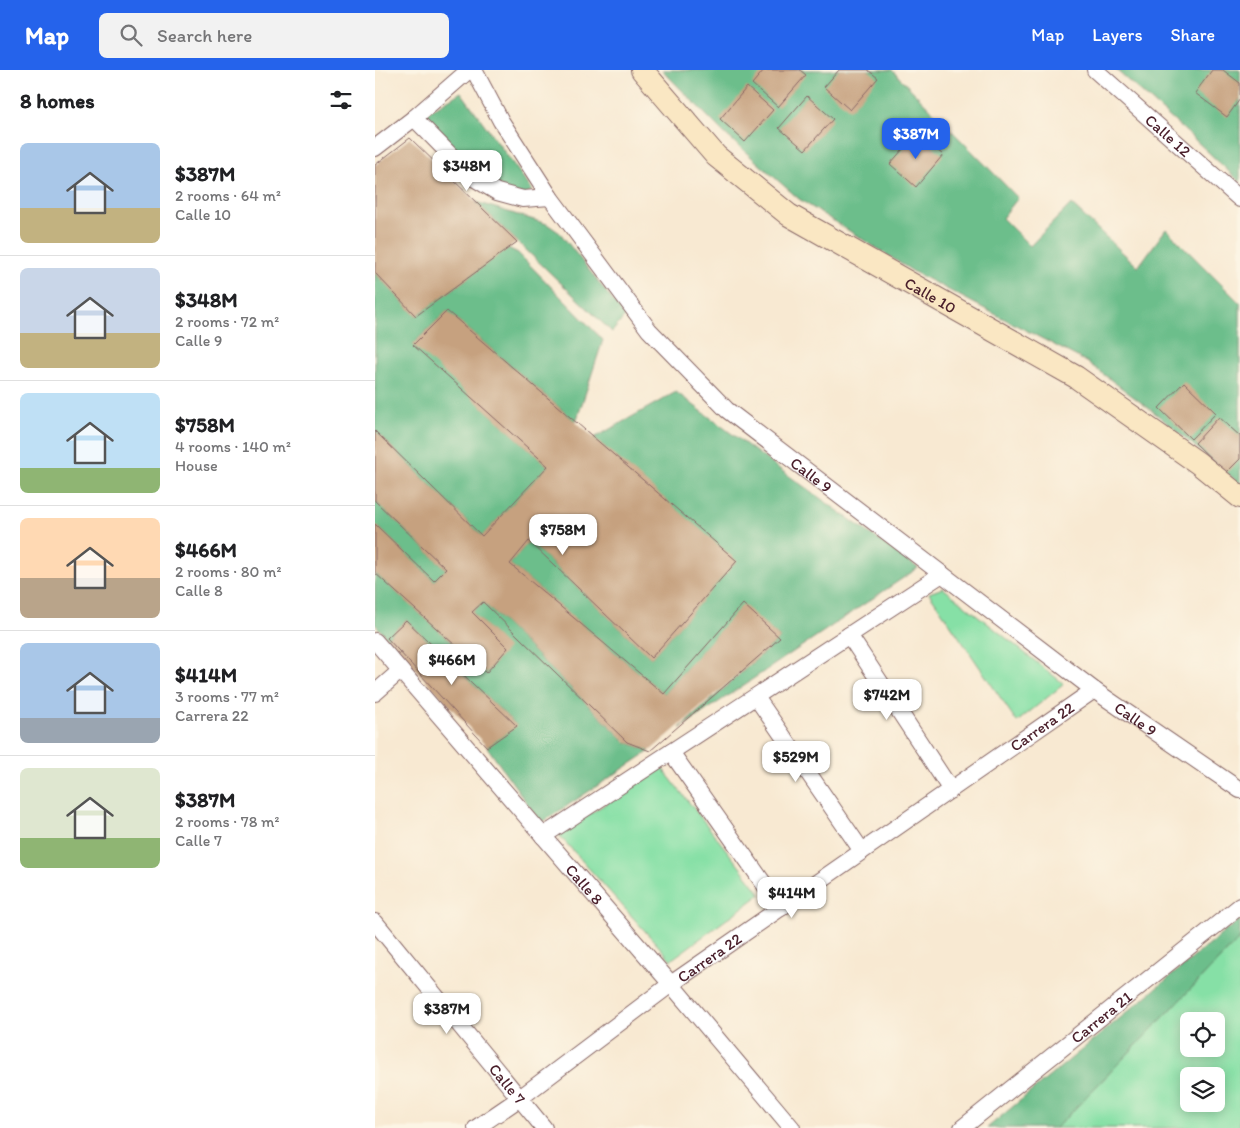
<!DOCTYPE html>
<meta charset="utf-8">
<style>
body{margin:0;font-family:Itim,sans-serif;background:#f2f2f2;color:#202124;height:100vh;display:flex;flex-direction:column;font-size:19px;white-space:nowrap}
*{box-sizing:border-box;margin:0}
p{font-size:16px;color:#757577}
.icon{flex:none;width:28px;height:28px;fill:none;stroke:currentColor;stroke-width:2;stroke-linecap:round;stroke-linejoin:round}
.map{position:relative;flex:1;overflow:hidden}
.sheet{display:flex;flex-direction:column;background:#fff;width:375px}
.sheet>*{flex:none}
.fabs{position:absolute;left:805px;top:942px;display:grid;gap:10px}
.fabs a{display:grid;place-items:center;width:45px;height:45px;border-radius:8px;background:#fff;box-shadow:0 2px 12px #0003;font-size:25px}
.price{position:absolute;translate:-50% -42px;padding:0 11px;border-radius:10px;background:#fff;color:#222;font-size:16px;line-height:32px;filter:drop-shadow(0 1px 2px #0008)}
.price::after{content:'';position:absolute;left:50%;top:30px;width:15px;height:11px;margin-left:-8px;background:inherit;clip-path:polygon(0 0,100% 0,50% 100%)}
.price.on{background:#2563eb;color:#fff}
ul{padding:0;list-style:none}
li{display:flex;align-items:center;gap:15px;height:125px;padding:0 20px}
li+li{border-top:1px solid #e0e0e0}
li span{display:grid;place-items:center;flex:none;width:140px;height:100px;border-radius:8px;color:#555}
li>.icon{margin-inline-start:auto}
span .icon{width:60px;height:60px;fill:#fffc;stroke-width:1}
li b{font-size:21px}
h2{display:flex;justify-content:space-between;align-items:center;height:60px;padding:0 20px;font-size:21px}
header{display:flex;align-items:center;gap:30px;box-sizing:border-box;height:70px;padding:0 25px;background:#2563eb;color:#fff}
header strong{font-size:24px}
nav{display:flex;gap:28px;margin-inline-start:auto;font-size:18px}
.search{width:350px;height:45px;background:#f2f2f2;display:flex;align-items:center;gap:12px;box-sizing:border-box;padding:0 18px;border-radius:8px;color:#757577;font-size:19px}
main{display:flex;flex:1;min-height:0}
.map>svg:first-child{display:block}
.green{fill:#86e0a6;stroke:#688068;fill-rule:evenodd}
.forest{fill:#6cbe8b;stroke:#5b6e5b}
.building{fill:#c6a17f}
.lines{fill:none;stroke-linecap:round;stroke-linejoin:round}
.street-casing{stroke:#876665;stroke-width:18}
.secondary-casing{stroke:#876665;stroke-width:24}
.street{stroke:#fff;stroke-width:16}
.secondary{stroke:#fae7c3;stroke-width:22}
.labels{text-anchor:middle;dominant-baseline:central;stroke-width:4.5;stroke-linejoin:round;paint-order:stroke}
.street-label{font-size:16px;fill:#4a1f2b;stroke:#fcf5e5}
</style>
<header>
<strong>Map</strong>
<div class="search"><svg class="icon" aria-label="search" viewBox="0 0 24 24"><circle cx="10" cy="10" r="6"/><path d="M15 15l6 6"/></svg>Search here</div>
<nav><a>Map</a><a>Layers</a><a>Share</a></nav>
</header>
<main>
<section class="sheet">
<h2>8 homes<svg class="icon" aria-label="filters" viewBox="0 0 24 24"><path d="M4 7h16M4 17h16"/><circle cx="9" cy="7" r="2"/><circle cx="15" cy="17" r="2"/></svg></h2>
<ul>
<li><span style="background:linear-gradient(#a9c7e8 65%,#c2b280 0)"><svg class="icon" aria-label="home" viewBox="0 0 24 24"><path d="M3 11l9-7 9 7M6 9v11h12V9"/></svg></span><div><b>$387M</b><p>2 rooms · 64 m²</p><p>Calle 10</p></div></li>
<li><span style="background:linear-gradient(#c9d6e8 65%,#c2b280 0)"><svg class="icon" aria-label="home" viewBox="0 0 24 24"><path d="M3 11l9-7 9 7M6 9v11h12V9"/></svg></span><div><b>$348M</b><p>2 rooms · 72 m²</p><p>Calle 9</p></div></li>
<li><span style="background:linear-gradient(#bfe0f5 75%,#8fb573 0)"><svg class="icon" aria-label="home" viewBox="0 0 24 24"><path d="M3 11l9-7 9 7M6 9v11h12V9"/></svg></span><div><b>$758M</b><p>4 rooms · 140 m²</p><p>House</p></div></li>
<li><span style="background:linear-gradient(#ffd9b3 60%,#b9a48a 0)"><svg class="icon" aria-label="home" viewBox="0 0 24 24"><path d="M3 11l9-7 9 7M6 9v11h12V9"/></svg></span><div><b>$466M</b><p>2 rooms · 80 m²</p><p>Calle 8</p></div></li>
<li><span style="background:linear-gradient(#a9c7e8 75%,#9aa5b1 0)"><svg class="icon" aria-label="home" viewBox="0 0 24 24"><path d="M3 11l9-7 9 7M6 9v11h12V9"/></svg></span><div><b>$414M</b><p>3 rooms · 77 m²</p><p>Carrera 22</p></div></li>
<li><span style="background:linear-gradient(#dfe7d0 70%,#8fb573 0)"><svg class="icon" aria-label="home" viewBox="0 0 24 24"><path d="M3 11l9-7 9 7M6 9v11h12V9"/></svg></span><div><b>$387M</b><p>2 rooms · 78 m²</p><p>Calle 7</p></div></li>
</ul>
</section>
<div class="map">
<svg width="865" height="1058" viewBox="0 0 865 1058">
<rect width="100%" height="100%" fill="#fcf5e5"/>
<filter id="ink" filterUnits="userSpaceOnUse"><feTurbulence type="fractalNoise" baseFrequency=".02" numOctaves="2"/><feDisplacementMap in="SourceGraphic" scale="10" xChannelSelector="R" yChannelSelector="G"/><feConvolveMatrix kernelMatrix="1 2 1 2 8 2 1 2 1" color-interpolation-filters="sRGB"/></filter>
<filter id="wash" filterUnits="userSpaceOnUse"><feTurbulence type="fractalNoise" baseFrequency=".0096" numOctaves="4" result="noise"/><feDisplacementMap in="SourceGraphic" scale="20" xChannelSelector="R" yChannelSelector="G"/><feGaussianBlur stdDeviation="1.12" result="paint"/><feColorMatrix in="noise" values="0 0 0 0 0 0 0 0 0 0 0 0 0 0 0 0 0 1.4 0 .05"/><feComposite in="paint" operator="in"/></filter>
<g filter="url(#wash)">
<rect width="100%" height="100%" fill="#f8e9d2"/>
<g class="green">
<polygon points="568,518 689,614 642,652 554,523"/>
<polygon points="287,698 386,824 296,890 183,764"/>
<path d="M865,868V1058H681ZM814,951H841V979H814ZM814,1006H841V1034H814Z"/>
</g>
<g class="forest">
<polygon points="287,0 517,0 643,128 627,148 655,176 696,134 763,197 791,159 865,233 865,414 780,343 712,292 539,202 424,129 349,63"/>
<polygon points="741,0 864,0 865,1 865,112 816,66"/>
<polygon points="86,22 157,120 150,125 134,122 95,100 47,46"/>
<polygon points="101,132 172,154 185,163 250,246 237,262"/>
<polygon points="133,178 143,183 228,270 201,352 72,241 38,274 173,396 107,466 0,361 0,203 41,246"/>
<polygon points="301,322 396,393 543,498 305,658 405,568 368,535 289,624 135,494 154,471 276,588 361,491 219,368"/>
<polygon points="0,431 71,499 59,511 0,454"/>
<polygon points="0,503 111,603 132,578 97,542 108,532 251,672 275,681 166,753 112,677 141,655 31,550 12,568 0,554"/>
<polygon points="865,849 865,868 681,1058 612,1058"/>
</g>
<g id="blocks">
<g class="building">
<polygon points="389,0 425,0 431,5 403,37 377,14"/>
<polygon points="464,0 493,0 503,8 475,40 449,17"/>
<polygon points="837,0 848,0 865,13 865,29 852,47 820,23"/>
<polygon points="372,17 398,40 370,72 345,49"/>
<polygon points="432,26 458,49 430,80 404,58"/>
<polygon points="542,63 568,85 541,117 515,94"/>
<polygon points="35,68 142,172 41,246 0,203 0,95"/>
<polygon points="72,241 362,491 276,588 154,471 135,494 289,624 368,534 405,568 275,681 252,672 108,532 97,542 133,578 111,603 0,503 0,454 59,511 71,499 0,431 0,361 107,466 173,396 38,275"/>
<polygon points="809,312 841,343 816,369 784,338"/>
<polygon points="844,347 865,366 865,389 851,403 820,373"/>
<polygon points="31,550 142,656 112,677 12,568"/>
</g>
</g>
</g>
<g filter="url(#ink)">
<use href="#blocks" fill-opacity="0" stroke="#876665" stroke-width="1"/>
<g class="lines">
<defs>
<g id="street">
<path id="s1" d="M99,0L126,51L175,127L274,260L352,340L719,620L865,720"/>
<path id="s2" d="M720,0L865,129"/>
<polyline points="39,48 97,107 122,122 148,129 175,127"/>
<polyline points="0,78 39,48 94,0"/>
<polyline points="474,565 576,720"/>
<path id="s3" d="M0,571L296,914L417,1058"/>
<polyline points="0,623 25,601"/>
<polyline points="381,627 487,781"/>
<polyline points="296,682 406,838"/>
<polyline points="168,766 567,504"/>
<path id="s4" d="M0,852L169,1058"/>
<path id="s5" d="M101,1058L145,1028L296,914L719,620"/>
<path id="s6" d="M587,1058L865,836"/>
</g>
<g id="secondary">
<path id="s7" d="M267,0L341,86L414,145L701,307L823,393L865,427"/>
</g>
</defs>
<use href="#street" class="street-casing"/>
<use href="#secondary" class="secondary-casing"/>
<use href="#street" class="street"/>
<use href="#secondary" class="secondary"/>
</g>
</g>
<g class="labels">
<g class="street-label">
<text stroke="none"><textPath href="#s2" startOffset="98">Calle 12</textPath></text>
<text stroke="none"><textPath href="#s7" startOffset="370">Calle 10</textPath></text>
<text stroke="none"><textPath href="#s1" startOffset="532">Calle 9</textPath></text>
<text stroke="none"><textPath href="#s1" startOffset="938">Calle 9</textPath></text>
<text stroke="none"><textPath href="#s5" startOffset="694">Carrera 22</textPath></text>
<text stroke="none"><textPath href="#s3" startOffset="321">Calle 8</textPath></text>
<text stroke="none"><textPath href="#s5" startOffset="289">Carrera 22</textPath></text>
<text stroke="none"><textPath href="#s6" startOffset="178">Carrera 21</textPath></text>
<text stroke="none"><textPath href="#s4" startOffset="209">Calle 7</textPath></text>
</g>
</g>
</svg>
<div class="fabs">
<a><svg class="icon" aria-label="locate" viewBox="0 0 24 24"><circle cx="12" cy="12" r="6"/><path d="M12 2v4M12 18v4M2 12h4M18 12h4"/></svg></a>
<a><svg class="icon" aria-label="layers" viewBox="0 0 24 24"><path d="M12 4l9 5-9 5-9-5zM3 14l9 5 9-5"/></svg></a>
</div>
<b class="price on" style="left:541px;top:90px">$387M</b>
<b class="price" style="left:92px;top:122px">$348M</b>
<b class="price" style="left:188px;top:486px">$758M</b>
<b class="price" style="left:77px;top:616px">$466M</b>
<b class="price" style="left:512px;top:651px">$742M</b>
<b class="price" style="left:421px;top:713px">$529M</b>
<b class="price" style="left:417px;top:849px">$414M</b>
<b class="price" style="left:72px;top:965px">$387M</b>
</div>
</main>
